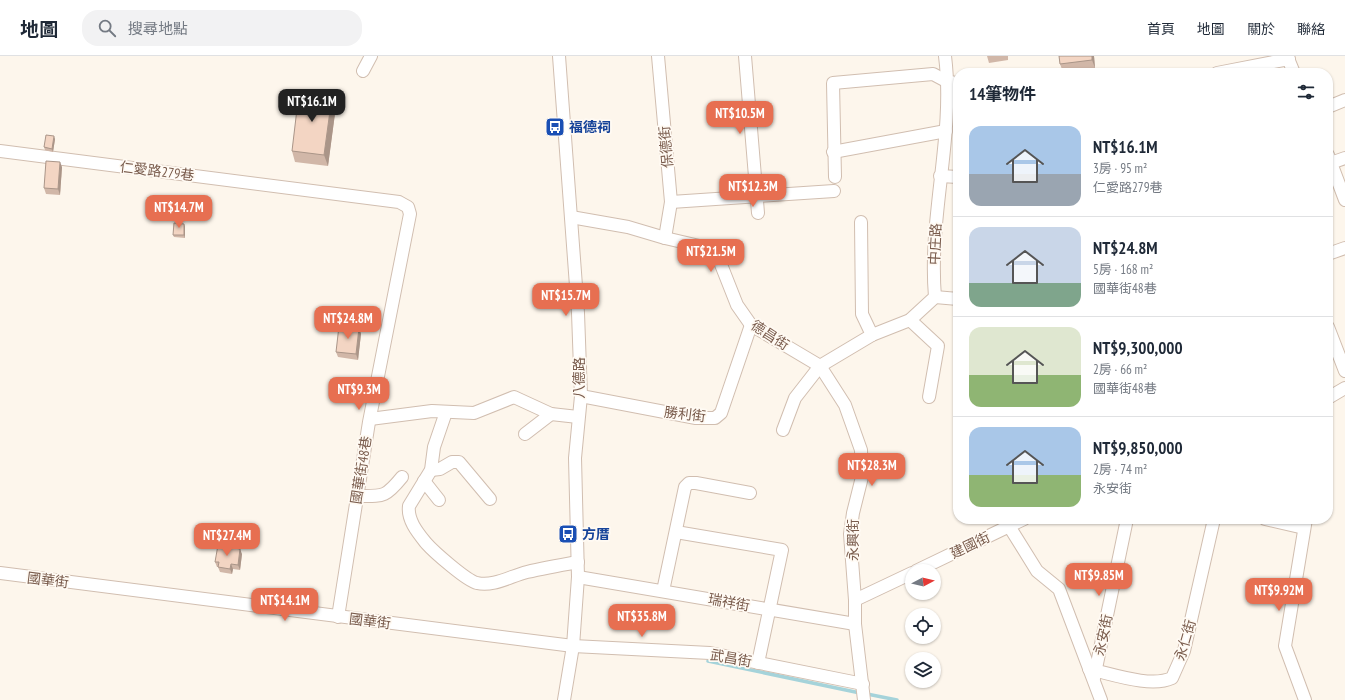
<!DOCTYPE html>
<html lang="zh-TW">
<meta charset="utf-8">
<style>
body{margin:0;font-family:"PT Sans Narrow","Noto Sans TC",sans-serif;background:#f2f2f3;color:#1f2937;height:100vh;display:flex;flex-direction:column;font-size:15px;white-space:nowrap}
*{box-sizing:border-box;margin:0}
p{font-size:13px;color:#747a83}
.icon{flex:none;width:22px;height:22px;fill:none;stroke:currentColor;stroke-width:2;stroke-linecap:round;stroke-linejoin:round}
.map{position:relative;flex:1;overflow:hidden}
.panel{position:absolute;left:953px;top:12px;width:380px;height:456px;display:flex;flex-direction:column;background:#fff;border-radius:16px;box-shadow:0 1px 3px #0004}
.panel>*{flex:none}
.needle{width:26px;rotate:83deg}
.fabs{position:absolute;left:905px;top:508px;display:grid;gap:8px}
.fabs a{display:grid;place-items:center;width:36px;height:36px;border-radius:50%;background:#fff;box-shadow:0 1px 3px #0004;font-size:20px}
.price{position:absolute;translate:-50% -34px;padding:0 9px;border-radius:8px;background:#e76f51;color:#fff;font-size:13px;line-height:26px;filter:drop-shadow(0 1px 2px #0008)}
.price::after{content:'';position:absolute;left:50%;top:24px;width:12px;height:9px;margin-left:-6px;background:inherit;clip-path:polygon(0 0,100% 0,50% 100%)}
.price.active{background:#222;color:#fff}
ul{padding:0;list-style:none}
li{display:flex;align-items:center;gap:12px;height:100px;padding:0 16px}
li+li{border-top:1px solid #e0e1e3}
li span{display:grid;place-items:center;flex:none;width:112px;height:80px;border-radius:12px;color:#555}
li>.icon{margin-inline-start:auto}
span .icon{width:48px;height:48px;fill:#fffc;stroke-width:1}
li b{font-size:17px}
h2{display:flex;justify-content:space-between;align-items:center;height:48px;padding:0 16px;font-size:17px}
header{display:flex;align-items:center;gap:24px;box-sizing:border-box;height:56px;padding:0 20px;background:#fff;border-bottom:1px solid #e0e1e3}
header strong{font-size:19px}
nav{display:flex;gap:22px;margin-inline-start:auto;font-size:14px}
.search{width:280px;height:36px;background:#f2f2f3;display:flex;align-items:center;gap:10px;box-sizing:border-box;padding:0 14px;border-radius:16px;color:#747a83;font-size:15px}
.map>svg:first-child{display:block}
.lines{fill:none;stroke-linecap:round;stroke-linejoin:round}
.stream{stroke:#a5d3da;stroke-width:3.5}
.minor-casing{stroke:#d1beb0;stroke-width:14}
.minor{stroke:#fff;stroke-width:12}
.wall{fill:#d1b7a8}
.shaded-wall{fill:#aa9588}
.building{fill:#f3d5c3;stroke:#aa9588}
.labels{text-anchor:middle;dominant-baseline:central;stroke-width:3.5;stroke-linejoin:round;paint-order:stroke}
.transit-label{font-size:14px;font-weight:bold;fill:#164399;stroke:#fffaf3;text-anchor:start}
.street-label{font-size:14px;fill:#7a5c4d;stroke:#fffaf3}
</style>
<header>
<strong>地圖</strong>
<div class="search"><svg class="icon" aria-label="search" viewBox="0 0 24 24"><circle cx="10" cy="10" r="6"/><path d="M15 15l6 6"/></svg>搜尋地點</div>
<nav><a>首頁</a><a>地圖</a><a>關於</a><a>聯絡</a></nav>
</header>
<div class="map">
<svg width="1345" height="644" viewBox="0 0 1345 644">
<rect width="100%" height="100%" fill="#fdf6ec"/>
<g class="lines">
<g class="stream">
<polyline points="708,605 860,637"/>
<polyline points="867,638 897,644"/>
</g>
<defs>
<g id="minor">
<polyline points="559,0 578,257 581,340 575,402 578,521 573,590 564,644"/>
<polyline points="658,0 671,146 665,182"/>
<polyline points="745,0 758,157"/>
<polyline points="1287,0 1294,17"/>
<polyline points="363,15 371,0"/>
<polyline points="1217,17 1289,3"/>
<polyline points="1328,51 1345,44"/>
<polyline points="0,95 399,146 408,151 410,158 369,366 338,561"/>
<polyline points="833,96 946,75"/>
<polyline points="1328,99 1345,144"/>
<polyline points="1328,108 1345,102"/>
<polyline points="940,120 958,121"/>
<polyline points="835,121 833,27 933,18 948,26 958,27"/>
<polyline points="671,146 834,135"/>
<polyline points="571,161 628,171 665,182 708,192 720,206 737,249 751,269 820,310 845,349 861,394 862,421 853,457 850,478 855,544 855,568 864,644"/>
<polyline points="861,166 862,258 872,279"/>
<polyline points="1328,198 1345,192"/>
<polyline points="935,241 958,243"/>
<polyline points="910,264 938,290 929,341"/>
<polyline points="1328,271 1345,315"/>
<polyline points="581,340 696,362 715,362 721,357 751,269"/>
<polyline points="1328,342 1345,332"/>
<path d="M446,356L434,391L431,414L409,450C407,464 418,477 426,487C434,496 467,525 477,527C493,531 511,520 527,516C544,512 561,509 578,506"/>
<polyline points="370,363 432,355 474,357 514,341 551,358 578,361"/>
<path d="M783,374L795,342L820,310L872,279L910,264L935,241C928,160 955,80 945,0"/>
<polyline points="525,378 551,358"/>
<polyline points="431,414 440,413 452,406 459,406 490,443"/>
<polyline points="424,425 439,444"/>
<path d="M357,440C383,440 385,442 402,421"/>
<polyline points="1265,463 1304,472"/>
<polyline points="1009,470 1037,515 1059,533 1101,644"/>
<polyline points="676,476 782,494 758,607"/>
<polyline points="916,515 1024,463"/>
<polyline points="0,517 573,590 710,597 863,628"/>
<polyline points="578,521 855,568"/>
<polyline points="663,535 685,431 689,427 696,427 750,437"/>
<polyline points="855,544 912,517"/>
<path d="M1089,613C1112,618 1151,632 1172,622L1184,595L1214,463"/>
<polyline points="1094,622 1127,463"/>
<polyline points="1305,644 1285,590 1306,463"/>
</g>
</defs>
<use href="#minor" class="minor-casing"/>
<use href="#minor" class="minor"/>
</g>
<g class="wall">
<polygon points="987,0 1008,0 1008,4 989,7"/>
<polygon points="1059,0 1094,0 1095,12 1063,16 1060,8"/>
<polygon points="332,40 336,50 328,110 295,106 292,95"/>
<polygon points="55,83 53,96 45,94 44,91"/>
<polygon points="62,111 60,139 46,138 44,132"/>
<polygon points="184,168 185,171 185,182 174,181 173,179"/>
<polygon points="359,272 361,278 358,304 338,301 336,296"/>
<polygon points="242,498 240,514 233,513 232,518 220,516 218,511 217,511 215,506"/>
</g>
<g class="shaded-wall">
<polygon points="1092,0 1094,0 1095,12 1092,4"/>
<polygon points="332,40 336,50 328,110 324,99"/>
<polygon points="54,80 55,83 53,96 52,93"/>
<polygon points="60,106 62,111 60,139 58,133"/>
<polygon points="184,168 185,171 185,182 184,179"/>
<polygon points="359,272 361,278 358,304 356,298"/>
<polygon points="240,493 242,498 240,514 238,509"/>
<polygon points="231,508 233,513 232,518 230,513"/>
</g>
<g class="building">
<polygon points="1059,0 1092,0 1092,4 1060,8"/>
<polygon points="299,36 332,40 324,99 292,95"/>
<polygon points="46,79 54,80 52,93 44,91"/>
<polygon points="46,105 60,106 58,133 44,132"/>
<polygon points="174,167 184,168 184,179 173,179"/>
<polygon points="339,270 359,272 356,298 336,296"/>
<polygon points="218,489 240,493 238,509 231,508 230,513 218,511 219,506 215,506"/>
</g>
<defs>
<symbol id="bus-square" viewBox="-11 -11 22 22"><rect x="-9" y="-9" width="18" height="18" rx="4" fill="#1a4fb4" stroke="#fffaf3"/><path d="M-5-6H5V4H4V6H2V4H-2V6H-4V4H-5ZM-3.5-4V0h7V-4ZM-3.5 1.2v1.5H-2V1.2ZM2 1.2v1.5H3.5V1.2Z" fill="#fff"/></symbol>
</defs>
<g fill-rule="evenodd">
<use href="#bus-square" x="544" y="60" width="22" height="22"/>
<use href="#bus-square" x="557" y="467" width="22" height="22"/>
</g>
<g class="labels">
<g class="transit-label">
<text x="569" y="71">福德祠</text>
<text x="582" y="478">方厝</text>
</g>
<g class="street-label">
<text transform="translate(666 91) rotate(-95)">保德街</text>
<text transform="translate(157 115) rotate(7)">仁愛路279巷</text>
<text transform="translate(935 188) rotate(-87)">中庄路</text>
<text transform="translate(770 279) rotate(33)">德昌街</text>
<text transform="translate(579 322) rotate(-90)">八德路</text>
<text transform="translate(685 358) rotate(7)">勝利街</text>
<text transform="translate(361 414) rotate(-81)">國華街48巷</text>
<text transform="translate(853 484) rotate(-90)">永興街</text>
<text transform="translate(970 489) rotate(-26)">建國街</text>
<text transform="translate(48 524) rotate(7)">國華街</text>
<text transform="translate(729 546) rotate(10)">瑞祥街</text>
<text transform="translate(370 565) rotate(7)">國華街</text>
<text transform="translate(1103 579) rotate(-78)">永安街</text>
<text transform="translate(1185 584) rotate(-74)">永仁街</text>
<text transform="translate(731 602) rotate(10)">武昌街</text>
</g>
</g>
</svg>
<div class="fabs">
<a><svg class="needle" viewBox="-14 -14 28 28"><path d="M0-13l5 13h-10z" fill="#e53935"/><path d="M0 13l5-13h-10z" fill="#747a83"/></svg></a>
<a><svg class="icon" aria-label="locate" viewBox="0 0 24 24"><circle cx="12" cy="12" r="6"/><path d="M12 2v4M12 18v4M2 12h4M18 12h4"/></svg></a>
<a><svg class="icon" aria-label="layers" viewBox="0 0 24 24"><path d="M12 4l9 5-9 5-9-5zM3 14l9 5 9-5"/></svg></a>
</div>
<b class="price active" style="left:312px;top:67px">NT$16.1M</b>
<b class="price" style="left:740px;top:79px">NT$10.5M</b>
<b class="price" style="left:753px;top:152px">NT$12.3M</b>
<b class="price" style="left:179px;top:173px">NT$14.7M</b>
<b class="price" style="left:711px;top:217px">NT$21.5M</b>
<b class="price" style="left:566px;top:261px">NT$15.7M</b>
<b class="price" style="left:348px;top:284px">NT$24.8M</b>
<b class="price" style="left:359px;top:355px">NT$9.3M</b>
<b class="price" style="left:872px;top:431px">NT$28.3M</b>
<b class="price" style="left:227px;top:501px">NT$27.4M</b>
<b class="price" style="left:1099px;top:541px">NT$9.85M</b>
<b class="price" style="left:1279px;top:556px">NT$9.92M</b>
<b class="price" style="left:285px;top:566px">NT$14.1M</b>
<b class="price" style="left:642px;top:582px">NT$35.8M</b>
<section class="panel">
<h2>14筆物件<svg class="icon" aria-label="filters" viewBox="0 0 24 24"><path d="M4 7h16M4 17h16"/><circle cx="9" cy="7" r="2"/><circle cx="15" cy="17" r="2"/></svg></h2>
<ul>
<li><span style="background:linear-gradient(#a9c7e8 60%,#9aa5b1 0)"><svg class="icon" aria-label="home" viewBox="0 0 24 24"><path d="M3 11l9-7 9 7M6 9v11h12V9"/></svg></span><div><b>NT$16.1M</b><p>3房 · 95 m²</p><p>仁愛路279巷</p></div></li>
<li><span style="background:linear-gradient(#c9d6e8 70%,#7fa58c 0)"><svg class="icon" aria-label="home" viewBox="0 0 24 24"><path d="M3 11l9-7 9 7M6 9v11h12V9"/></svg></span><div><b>NT$24.8M</b><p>5房 · 168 m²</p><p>國華街48巷</p></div></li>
<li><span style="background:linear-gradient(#dfe7d0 60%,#8fb573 0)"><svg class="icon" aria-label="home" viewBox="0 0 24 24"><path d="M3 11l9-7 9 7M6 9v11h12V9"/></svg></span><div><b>NT$9,300,000</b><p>2房 · 66 m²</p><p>國華街48巷</p></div></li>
<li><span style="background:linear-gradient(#a9c7e8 60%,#8fb573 0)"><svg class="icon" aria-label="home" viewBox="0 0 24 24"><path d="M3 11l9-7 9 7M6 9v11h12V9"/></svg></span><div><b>NT$9,850,000</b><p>2房 · 74 m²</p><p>永安街</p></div></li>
</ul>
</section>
</div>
